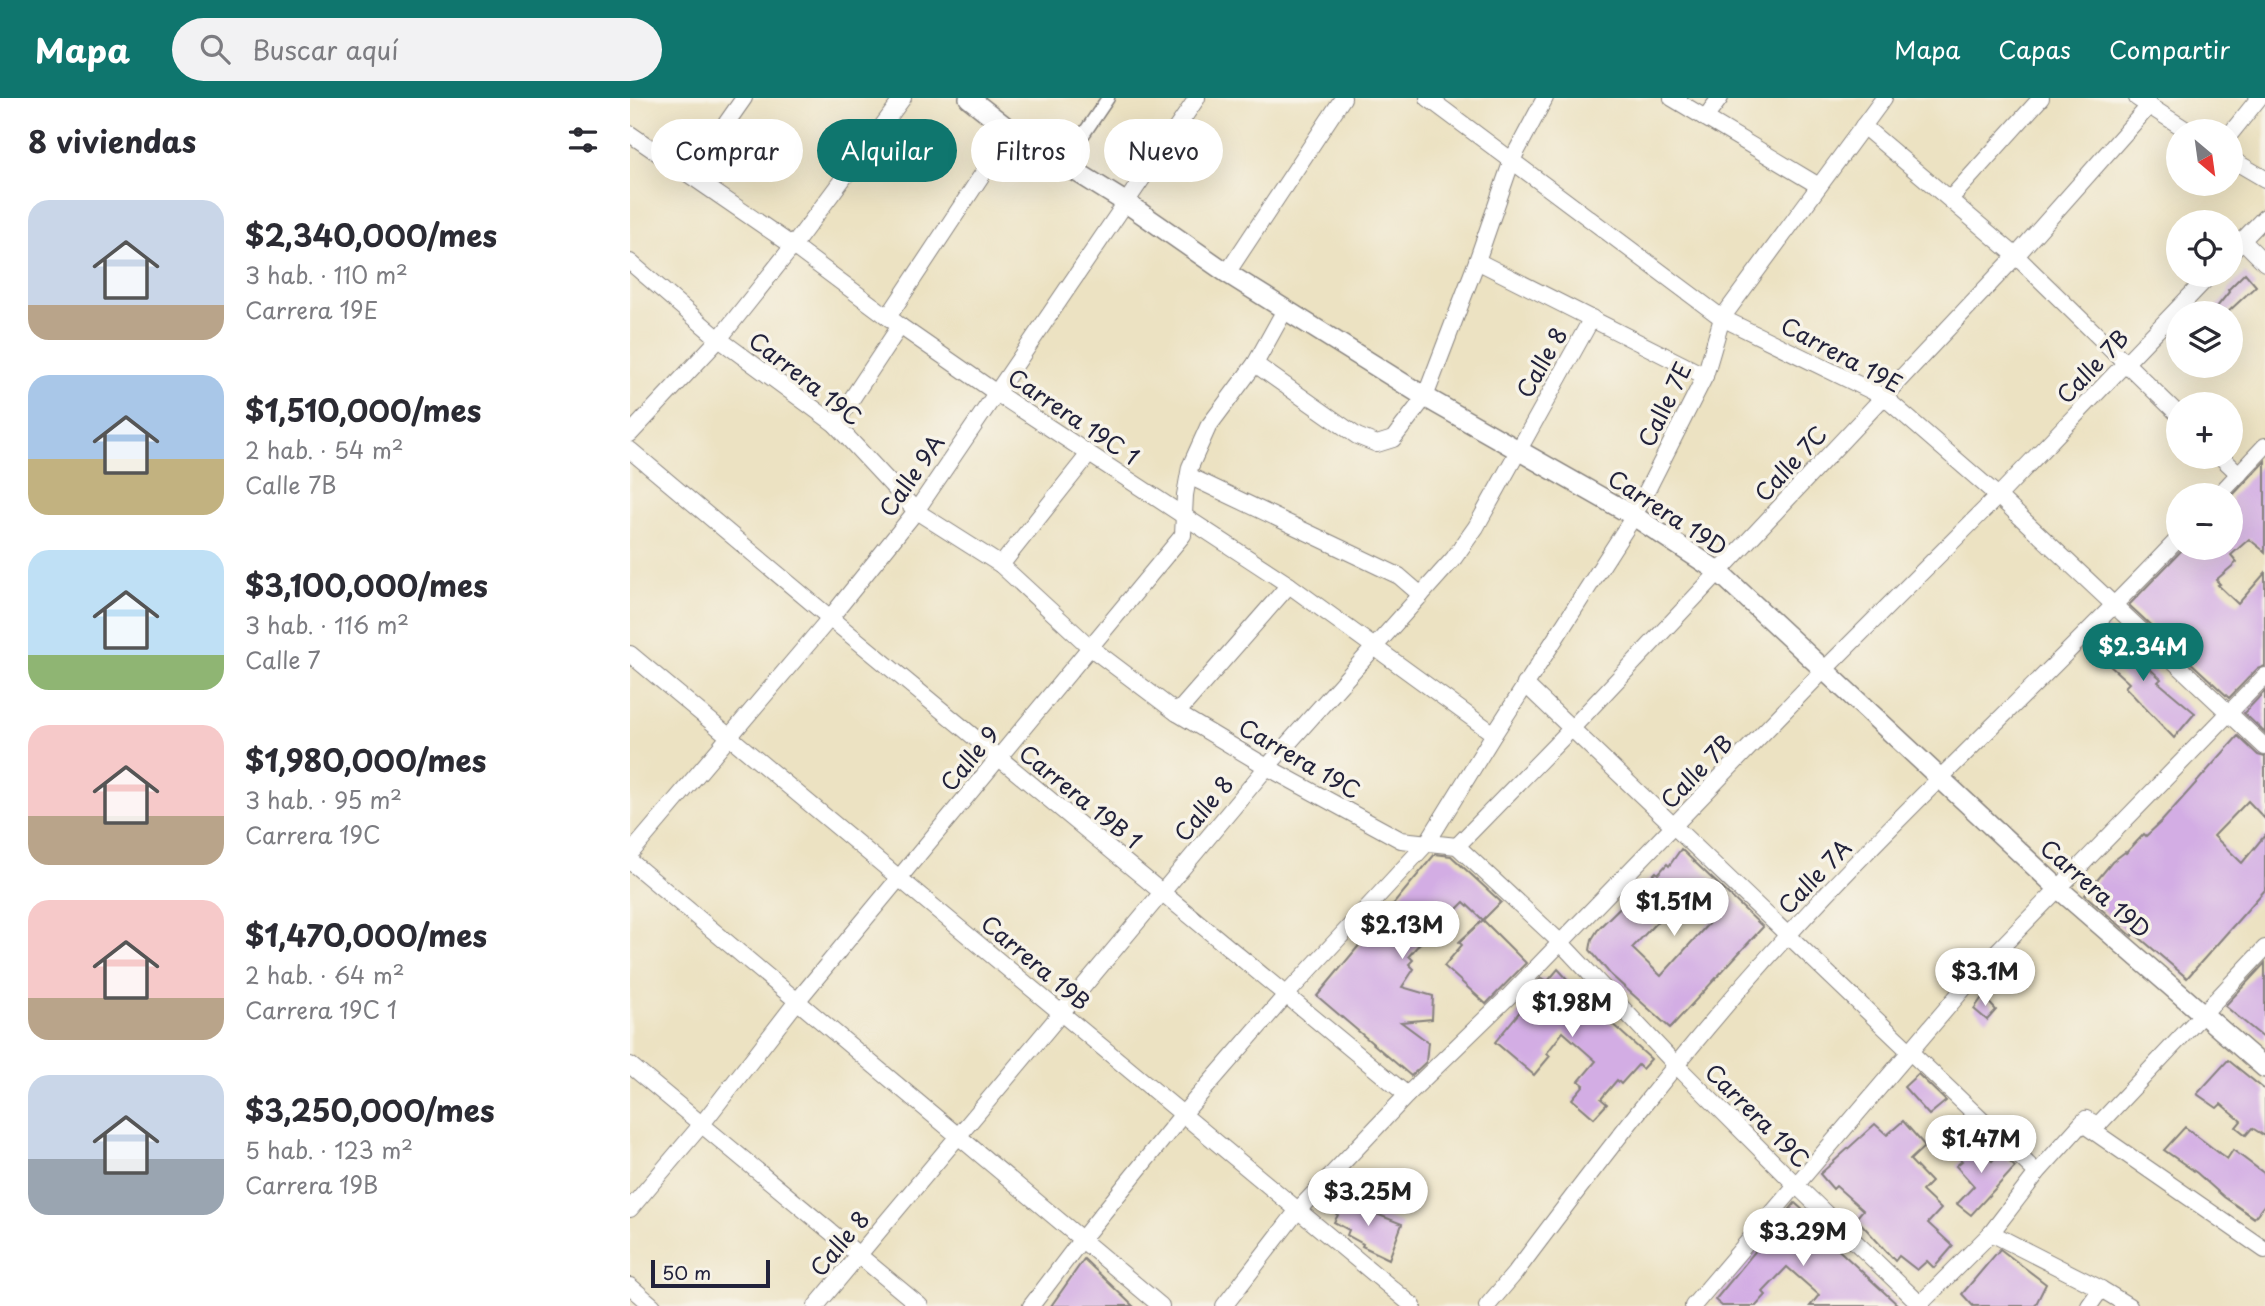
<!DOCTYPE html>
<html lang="es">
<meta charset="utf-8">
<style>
body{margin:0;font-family:"Playpen Sans",sans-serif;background:#f2f2f3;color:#2b2b33;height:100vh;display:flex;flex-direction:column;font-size:26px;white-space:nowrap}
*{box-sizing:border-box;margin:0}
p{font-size:23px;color:#7c7c81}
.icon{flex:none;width:38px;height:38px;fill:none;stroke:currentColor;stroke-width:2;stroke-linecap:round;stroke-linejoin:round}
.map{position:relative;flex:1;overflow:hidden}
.side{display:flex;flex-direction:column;background:#fff;width:630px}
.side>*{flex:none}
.guide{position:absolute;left:21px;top:21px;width:665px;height:63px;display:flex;gap:14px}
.needle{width:46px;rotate:151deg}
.tools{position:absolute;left:1536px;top:21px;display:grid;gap:14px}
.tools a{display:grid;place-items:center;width:77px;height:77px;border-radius:50%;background:#fff;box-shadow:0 7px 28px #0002;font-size:35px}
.scale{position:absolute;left:21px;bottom:18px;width:119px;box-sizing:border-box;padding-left:7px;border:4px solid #22223b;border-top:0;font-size:19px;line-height:24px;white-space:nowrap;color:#22223b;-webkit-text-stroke:5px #f7f3e8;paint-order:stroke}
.price{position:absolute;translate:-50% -60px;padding:0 16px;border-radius:24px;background:#fff;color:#222;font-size:23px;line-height:46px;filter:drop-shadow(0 2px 4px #0008)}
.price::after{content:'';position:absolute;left:50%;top:42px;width:21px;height:16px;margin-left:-10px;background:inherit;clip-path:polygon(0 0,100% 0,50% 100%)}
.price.active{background:#0f766e;color:#fff}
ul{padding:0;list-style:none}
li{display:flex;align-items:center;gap:21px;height:175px;padding:0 28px}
li span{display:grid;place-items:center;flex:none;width:196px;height:140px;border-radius:21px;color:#555}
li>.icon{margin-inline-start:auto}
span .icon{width:84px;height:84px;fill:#fffc;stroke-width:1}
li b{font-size:30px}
h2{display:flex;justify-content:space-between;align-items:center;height:84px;padding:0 28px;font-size:30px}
.tag{padding:0 24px;border-radius:32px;background:#fff;box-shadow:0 7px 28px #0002;font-size:24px;line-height:63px}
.tag.active{background:#0f766e;color:#fff}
header{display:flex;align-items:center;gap:42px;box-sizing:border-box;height:98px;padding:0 35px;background:#0f766e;color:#fff}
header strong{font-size:33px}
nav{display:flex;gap:38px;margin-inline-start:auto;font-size:24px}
.search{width:490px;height:63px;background:#f2f2f3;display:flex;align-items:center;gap:18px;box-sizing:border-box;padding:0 24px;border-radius:38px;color:#7c7c81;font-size:26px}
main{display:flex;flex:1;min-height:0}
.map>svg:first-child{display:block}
.building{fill:#d3ade4;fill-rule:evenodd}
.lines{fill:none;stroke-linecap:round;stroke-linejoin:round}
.pedestrian-casing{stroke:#87827e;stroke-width:15}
.minor-casing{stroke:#87827e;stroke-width:18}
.tertiary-casing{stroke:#87827e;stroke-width:22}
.pedestrian{stroke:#fff;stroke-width:12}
.minor{stroke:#fff;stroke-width:16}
.tertiary{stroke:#fff;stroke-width:19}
.labels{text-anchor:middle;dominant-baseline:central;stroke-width:7;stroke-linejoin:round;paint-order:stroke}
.street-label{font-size:23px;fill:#22223b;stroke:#f7f3e8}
</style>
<header>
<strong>Mapa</strong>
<div class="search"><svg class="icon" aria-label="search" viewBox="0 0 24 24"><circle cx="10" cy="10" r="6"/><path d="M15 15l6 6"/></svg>Buscar aquí</div>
<nav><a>Mapa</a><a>Capas</a><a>Compartir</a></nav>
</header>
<main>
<section class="side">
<h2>8 viviendas<svg class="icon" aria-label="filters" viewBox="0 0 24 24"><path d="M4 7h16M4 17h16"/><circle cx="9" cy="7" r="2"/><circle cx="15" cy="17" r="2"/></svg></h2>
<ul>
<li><span style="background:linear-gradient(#c9d6e8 75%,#b9a48a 0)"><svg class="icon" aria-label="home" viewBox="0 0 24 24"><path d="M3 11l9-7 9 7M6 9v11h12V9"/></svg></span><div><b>$2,340,000/mes</b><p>3 hab. · 110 m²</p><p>Carrera 19E</p></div></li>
<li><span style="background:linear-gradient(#a9c7e8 60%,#c2b280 0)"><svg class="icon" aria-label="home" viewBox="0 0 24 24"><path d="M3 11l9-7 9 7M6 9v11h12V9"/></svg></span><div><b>$1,510,000/mes</b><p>2 hab. · 54 m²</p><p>Calle 7B</p></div></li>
<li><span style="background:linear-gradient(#bfe0f5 75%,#8fb573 0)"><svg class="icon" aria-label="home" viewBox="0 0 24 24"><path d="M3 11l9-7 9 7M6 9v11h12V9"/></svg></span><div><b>$3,100,000/mes</b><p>3 hab. · 116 m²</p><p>Calle 7</p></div></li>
<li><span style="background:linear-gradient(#f6c9c9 65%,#b9a48a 0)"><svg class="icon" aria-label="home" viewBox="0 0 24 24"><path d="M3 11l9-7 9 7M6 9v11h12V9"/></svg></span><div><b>$1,980,000/mes</b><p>3 hab. · 95 m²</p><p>Carrera 19C</p></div></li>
<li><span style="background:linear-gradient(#f6c9c9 70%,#b9a48a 0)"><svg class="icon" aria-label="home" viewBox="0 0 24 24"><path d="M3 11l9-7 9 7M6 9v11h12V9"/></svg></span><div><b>$1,470,000/mes</b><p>2 hab. · 64 m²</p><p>Carrera 19C 1</p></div></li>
<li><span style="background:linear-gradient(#c9d6e8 60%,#9aa5b1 0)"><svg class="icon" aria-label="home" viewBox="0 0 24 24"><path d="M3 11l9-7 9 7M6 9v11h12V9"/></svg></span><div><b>$3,250,000/mes</b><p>5 hab. · 123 m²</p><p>Carrera 19B</p></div></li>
</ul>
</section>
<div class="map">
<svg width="1635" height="1208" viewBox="0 0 1635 1208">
<rect width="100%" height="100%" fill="#f7f3e8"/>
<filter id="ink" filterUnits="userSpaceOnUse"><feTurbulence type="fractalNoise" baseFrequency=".0143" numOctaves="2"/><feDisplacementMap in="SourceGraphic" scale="14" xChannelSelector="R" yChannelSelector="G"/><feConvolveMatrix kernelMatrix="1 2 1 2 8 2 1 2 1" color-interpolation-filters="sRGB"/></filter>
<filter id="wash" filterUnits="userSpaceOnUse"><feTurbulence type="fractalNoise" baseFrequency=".00686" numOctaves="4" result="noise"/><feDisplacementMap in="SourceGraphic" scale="28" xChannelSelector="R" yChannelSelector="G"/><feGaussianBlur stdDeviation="1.57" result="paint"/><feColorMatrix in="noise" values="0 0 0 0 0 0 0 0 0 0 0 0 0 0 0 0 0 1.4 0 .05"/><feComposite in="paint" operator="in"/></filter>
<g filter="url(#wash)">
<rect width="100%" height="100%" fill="#ece2c2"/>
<g id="blocks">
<g class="building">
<polygon points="1615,175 1626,188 1597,215 1582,215 1599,194 1598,192"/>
<polygon points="1635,363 1635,454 1619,441 1601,457 1607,464 1586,482 1590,486 1588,487 1608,506 1635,475 1635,568 1627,571 1599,600 1499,507 1554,450 1601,450 1601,399"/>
<polygon points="1476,530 1531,581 1528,584 1565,615 1544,640 1495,589 1499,585 1458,548"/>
<polygon points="1635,593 1635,635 1614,615"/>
<polygon points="1608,638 1628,657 1635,659 1635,721 1618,703 1584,738 1612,765 1635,737 1635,792 1557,880 1504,835 1502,838 1455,797 1482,764 1495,754 1496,755 1514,736 1516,738 1532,723"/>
<path d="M1051,751L1133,829L1040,930L980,876L960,852L962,841L969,830L1026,774L1028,776L1037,766L1039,768ZM1064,792L1088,815L1031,878L1002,850L1041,809L1043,811Z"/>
<polygon points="805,756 821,758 871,804 853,822 834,804 811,827 808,824 779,858 783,862 779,866 784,871 772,889 803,898 802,921 771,924 798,944 796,964 781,978 687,898"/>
<polygon points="853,822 896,865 856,906 814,868 832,847 829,844"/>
<polygon points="1635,865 1635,941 1595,908"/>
<polygon points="928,871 958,904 1021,961 1012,971 1008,967 991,986 987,982 971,1001 977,1006 964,1020 942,1001 954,987 949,983 966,963 933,934 917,955 920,958 904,977 865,944 901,900 896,896 911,880 918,883"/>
<polygon points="1353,898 1366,912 1357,922 1344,911"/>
<polygon points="1598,962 1635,992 1635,1038 1622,1030 1616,1037 1606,1029 1611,1023 1591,1006 1587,1010 1567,996"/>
<polygon points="1288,976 1316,1003 1299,1017 1274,989"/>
<polygon points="1273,1023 1295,1048 1280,1062 1301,1084 1292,1093 1311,1111 1298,1125 1323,1148 1304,1170 1297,1163 1287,1172 1269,1158 1265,1163 1226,1120 1233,1112 1206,1088 1203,1091 1190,1076 1245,1026 1257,1037"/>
<polygon points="1555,1029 1597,1061 1603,1052 1635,1076 1635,1106 1624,1120 1594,1099 1567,1075 1534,1052"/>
<polygon points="1341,1042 1362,1063 1370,1054 1385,1069 1341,1117 1327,1106 1344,1088 1326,1068 1332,1063 1326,1057"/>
<polygon points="711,1102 772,1126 759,1161 732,1148 733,1146 717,1137 719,1132 704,1124 708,1117 703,1114"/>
<polygon points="1165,1105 1184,1122 1199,1143 1269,1208 1180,1208 1189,1197 1157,1169 1133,1194 1136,1197 1126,1208 1092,1208 1085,1202"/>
<polygon points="1370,1151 1416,1186 1405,1208 1343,1208 1332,1196"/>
<polygon points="454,1161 503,1208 421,1208"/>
</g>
</g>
</g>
<g filter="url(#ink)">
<use href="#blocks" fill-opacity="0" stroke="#87827e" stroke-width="2"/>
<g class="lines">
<defs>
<polyline id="pedestrian" points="434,65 478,0"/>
<g id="minor">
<polyline points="798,0 1092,220 1254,299 1368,398 1635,649"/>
<polyline points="1042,0 1189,88"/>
<polyline points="1507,0 1558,33"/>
<polyline points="1075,20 1090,0"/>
<polyline points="1233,28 1386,158 1549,317"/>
<polyline points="1601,35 1629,0"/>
<polyline points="0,36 163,148 270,228 365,294 659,487 864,636"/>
<polyline points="1601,61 1635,81"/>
<polyline points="60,77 114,0"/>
<polyline points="1320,101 1411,0"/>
<polyline points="1612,142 1635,165"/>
<polyline points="1601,154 1635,119"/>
<polyline points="847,163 1075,278"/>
<polyline points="0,164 89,241 205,326 286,413 371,467 461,550 547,615 637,669 771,742 827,748 931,845 1045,966 1166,1087 1292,1208"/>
<polyline points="597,175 713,0"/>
<polyline points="258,219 381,33"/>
<polyline points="625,266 727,338 747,346 763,341 795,299 847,163 882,62 915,0"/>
<polyline points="205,326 270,228"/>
<polyline points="0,336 89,241 163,148 273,0"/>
<polyline points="0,352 200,520 777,997"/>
<polyline points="1591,359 1609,376"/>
<polyline points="559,378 769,478 791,497"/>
<polyline points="1589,397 1635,348"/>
<polyline points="371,467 459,356"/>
<polyline points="0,556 783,1208"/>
<polyline points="895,586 1407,1075"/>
<polyline points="547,615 659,487"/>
<polyline points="827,748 943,629 1386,158 1519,8"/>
<polyline points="0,756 200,520 286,413 567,0"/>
<polyline points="0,763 531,1208"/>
<polyline points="0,967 290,1208"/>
<polyline points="1453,1026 1635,1152"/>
<polyline points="0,1111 72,1026 168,902 553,437 555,397 560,369 578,329 625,266 656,210"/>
<polyline points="1361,1135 1471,1191 1499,1208"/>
<polyline points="0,1188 23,1208"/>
<polyline points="186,1208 637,669 824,460 846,429 962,220"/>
<polyline points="401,1208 452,1141 553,1016 656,897 797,745 864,636 1004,418 1075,278 1092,220 1254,0"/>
<polyline points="594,1208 668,1112 777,997 878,899 1193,573 1368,398 1580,177"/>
<path d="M857,1208L885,1175C972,1059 1060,944 1158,837C1284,700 1421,575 1549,440"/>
<polyline points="1063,1208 1352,869 1635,578"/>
<polyline points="1288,1208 1361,1135 1407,1075 1452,1025 1456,1021 1468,1027 1635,850"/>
<polyline points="1459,1208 1471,1191"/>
</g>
<polyline id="tertiary" points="339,0 381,33 495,104 597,175 795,299 1004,418 1089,474 1429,791 1635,970"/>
</defs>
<use href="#pedestrian" class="pedestrian-casing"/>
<use href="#minor" class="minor-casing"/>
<use href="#tertiary" class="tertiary-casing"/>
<use href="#pedestrian" class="pedestrian"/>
<use href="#minor" class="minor"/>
<use href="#tertiary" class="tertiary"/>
</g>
</g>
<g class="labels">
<g class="street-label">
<text transform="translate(1212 256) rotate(28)">Carrera 19E</text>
<text transform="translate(911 264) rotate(-60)">Calle 8</text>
<text transform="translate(1462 268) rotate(-46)">Calle 7B</text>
<text transform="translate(176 280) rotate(38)">Carrera 19C</text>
<text transform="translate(1034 306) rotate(-64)">Calle 7E</text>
<text transform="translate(444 318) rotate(34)">Carrera 19C 1</text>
<text transform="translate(1160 365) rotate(-47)">Calle 7C</text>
<text transform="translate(281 377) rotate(-55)">Calle 9A</text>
<text transform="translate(1038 414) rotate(33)">Carrera 19D</text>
<text transform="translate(339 660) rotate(-50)">Calle 9</text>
<text transform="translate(670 660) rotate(30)">Carrera 19C</text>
<text transform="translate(1066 673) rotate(-46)">Calle 7B</text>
<text transform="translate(451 698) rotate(39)">Carrera 19B 1</text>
<text transform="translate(573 710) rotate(-50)">Calle 8</text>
<text transform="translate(1184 778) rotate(-46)">Calle 7A</text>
<text transform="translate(1466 790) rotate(41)">Carrera 19D</text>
<text transform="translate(406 864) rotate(40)">Carrera 19B</text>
<text transform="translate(1128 1017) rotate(45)">Carrera 19C</text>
<text transform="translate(209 1145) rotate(-50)">Calle 8</text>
</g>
</g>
</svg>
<div class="tools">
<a><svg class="needle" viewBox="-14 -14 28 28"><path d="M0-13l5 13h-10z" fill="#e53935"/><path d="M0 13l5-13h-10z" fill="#7c7c81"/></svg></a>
<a><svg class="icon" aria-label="locate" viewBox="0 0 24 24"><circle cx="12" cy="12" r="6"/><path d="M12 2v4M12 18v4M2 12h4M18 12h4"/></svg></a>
<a><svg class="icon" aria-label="layers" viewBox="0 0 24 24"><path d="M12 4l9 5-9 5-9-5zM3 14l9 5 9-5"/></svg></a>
<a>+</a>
<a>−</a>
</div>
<div class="scale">50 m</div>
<b class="price active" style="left:1513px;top:585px">$2.34M</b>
<b class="price" style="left:1044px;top:840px">$1.51M</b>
<b class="price" style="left:772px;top:863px">$2.13M</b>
<b class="price" style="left:1355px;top:910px">$3.1M</b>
<b class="price" style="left:942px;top:941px">$1.98M</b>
<b class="price" style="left:1351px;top:1077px">$1.47M</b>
<b class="price" style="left:738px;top:1130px">$3.25M</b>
<b class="price" style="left:1173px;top:1170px">$3.29M</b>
<div class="guide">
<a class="tag">Comprar</a>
<a class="tag active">Alquilar</a>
<a class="tag">Filtros</a>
<a class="tag">Nuevo</a>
</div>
</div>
</main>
